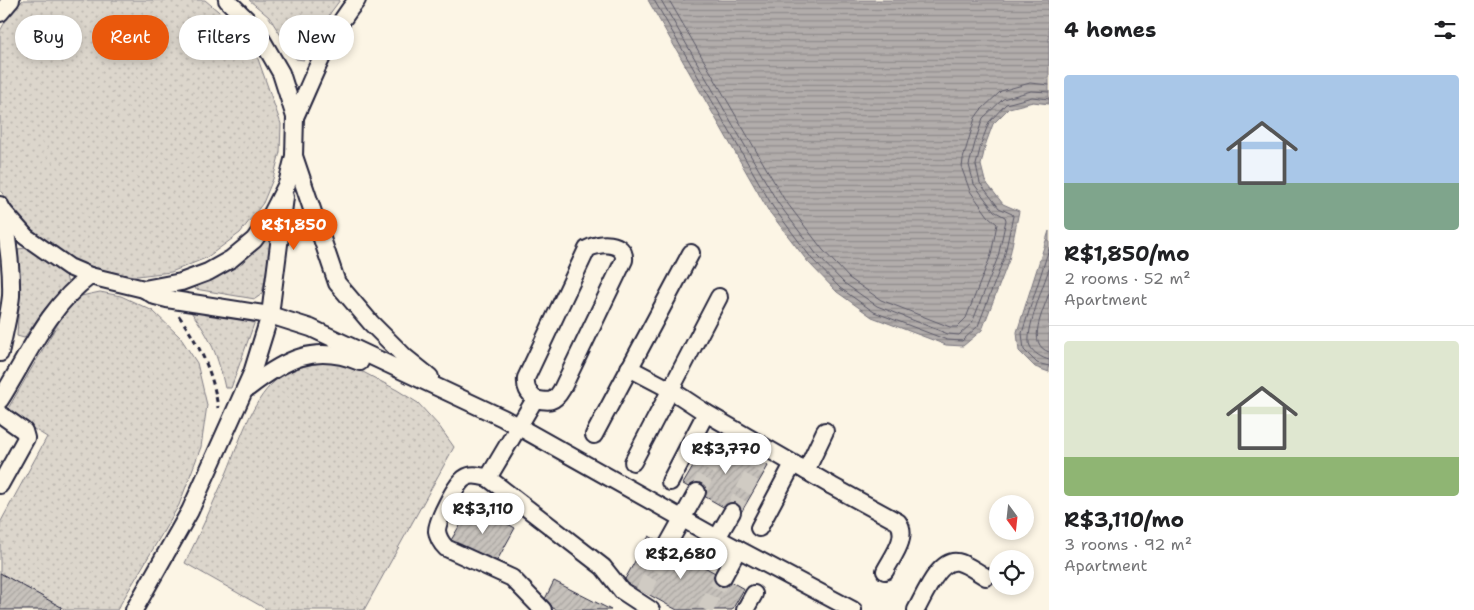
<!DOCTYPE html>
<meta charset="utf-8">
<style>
body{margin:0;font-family:"Shantell Sans",sans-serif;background:#f6f6f6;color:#202124;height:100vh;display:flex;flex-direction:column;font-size:19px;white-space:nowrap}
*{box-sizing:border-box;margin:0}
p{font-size:16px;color:#757577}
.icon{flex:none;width:28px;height:28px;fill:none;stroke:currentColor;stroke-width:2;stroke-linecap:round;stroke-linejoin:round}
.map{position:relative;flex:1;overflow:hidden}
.details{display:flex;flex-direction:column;background:#fff;width:425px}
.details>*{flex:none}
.hud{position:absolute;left:15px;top:15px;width:475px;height:45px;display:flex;gap:10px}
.needle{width:32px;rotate:165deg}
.buttons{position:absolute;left:989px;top:495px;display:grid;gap:10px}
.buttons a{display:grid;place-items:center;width:45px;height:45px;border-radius:50%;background:#fff;box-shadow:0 2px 8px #0003;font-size:25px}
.price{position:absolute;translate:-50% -42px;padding:0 11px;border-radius:18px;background:#fff;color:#222;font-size:16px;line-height:32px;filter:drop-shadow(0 1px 2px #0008)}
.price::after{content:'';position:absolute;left:50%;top:30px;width:15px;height:11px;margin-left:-8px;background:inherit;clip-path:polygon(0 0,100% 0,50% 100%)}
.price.active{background:#ea580c;color:#fff}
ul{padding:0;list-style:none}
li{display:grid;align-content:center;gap:10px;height:265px;padding:0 15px}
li+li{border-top:1px solid #e0e0e0}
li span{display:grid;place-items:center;height:155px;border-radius:5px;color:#555}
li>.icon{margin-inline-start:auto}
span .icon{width:90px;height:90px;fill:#fffc;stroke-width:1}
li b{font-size:21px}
h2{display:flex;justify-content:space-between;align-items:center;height:60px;padding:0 15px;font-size:21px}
.pill{padding:0 18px;border-radius:22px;background:#fff;box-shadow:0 2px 8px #0003;font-size:18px;line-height:45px}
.pill.active{background:#ea580c;color:#fff}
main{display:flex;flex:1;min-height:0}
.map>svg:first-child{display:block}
.grass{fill:url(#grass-dots);stroke:#7f7c84}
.water{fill:url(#water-rules);stroke:#78757e}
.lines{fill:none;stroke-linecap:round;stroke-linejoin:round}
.shore{stroke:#5c5a68;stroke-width:1}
.building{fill:url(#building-hatch);stroke:#22223b}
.minor-tunnel{stroke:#d0cbc3;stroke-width:16;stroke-dasharray:16 8;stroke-linecap:butt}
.minor-casing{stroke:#22223b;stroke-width:20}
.path{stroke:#22223b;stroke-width:3;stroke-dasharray:5 4;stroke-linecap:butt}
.minor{stroke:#fcf5e5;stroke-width:16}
</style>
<main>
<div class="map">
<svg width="1049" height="610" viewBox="0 0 1049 610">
<defs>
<pattern id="grass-dots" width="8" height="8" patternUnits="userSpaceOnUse" patternTransform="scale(1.25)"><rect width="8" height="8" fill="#dcd6cc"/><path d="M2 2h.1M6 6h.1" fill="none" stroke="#bcb7b0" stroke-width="1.8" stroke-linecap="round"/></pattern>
<pattern id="water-rules" width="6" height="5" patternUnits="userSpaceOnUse" patternTransform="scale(1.25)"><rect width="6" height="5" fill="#b2adab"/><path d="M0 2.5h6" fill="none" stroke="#908c8c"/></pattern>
<pattern id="building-hatch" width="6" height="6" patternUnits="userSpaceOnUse" patternTransform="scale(1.25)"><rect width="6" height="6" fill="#c6c1bb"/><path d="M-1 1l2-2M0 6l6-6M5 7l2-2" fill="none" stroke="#aaa6a2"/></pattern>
</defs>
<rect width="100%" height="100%" fill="#fcf5e5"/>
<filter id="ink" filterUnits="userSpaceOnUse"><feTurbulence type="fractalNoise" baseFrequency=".02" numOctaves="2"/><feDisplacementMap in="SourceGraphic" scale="10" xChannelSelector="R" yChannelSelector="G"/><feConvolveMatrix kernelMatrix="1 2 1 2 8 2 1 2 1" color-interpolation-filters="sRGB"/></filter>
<g filter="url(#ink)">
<g class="grass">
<polygon points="23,0 205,0 238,28 258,59 281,124 280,152 273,179 263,203 240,233 206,258 171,272 137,276 104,273 72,259 43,239 20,218 0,190 0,31 9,15"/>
<polygon points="249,0 340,0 331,12 304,60 296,59 269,17"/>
<polygon points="266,238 272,240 262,294 255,299 195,289 195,285 241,263"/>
<polygon points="26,248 66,276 68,284 46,307 24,338 17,336 20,280 18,249"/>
<polygon points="100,292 121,296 153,311 180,337 197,363 207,405 201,447 179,505 117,610 66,610 0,573 0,523 47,437 6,412 67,308 81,296"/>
<path d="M194,306L255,321L231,388H225C218,356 211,338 191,312Z"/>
<path d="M329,362L348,364L397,390L418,403L439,426L454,447L364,610H268L185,563C200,533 213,503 227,472C239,443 251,402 275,381C290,368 310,364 329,362Z"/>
</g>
<g class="water">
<polygon points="648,0 1049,0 1049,104 1033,102 1009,108 993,124 986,143 981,165 985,181 1003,204 1019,211 1009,260 982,330 963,346 946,345 872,317 837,292 808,262 768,210"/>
<polygon points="1049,231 1049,372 1035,367 1019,351 1017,332"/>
</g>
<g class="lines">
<g class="shore">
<polyline points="654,0 773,207 812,259 840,288 874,312 947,340 962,341 978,326 1004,258 1013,216 1012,214 999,208 980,183 976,165 982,141 989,122 1006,104 1032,97 1049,99"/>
<polyline points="661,0 778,203 817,255 844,283 877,306 948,334 959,335 972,323 998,257 1006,220 1005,217 994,211 974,184 969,165 976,139 983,118 1003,99 1031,91 1049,92"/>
<polyline points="669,0 784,199 823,250 849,278 881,300 950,327 957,327 966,318 991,255 997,224 988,216 970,191 962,169 963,159 975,118 980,111 1001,91 1030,83 1049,85"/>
<polyline points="1049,249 1022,333 1024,350 1037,363 1049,366"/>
<path d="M1049,269C1044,284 1024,334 1030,346C1033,353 1042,358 1049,360"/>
<path d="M1049,293C1044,310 1025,344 1049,352"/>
</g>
</g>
<g class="building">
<polygon points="712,434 768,466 739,516 683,484"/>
<polygon points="472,504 515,528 494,566 450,542"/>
<polygon points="649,536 744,589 732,610 677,610 624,581"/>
<polygon points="0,573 61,607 60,610 0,610"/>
<polygon points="554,581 611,610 557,610 543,603"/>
</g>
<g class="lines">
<g class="minor-tunnel">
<polyline points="697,492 725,441"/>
<polyline points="732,512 760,461"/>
<polyline points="643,592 667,546"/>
<polyline points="705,610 723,577"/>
</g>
<defs>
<g id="minor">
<polyline points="0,13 11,0"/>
<path d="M295,117C313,78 329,33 357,0"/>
<polyline points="294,156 337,283 371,323 405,357 430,377"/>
<polyline points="0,205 3,211 26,237 69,267 90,276 144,289 181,282 208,272 231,259 254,240 269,219 287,184 294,156 295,117 281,73 255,28 227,0"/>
<polyline points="144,289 155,296 167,299 270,315 311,328 503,418 717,538 853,610"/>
<path d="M0,353C4,334 9,315 11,296C12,267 7,239 3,211"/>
<polyline points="629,368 671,390 706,413 670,482"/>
<path d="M248,388C284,360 314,343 360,362"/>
<path d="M535,399C549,402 554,403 562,389L624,260C626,241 598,242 587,249L526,378C525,388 528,392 535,399L488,478L603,567L622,591L651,610"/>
<path d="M0,400C28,356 47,308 90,276"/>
<path d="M706,413L832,486L898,522C909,537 892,557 885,571"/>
<polyline points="0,414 24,431 26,438 0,485"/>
<polyline points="594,435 691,253"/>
<polyline points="633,462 719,297"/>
<polyline points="806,471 825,431"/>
<path d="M488,478C480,476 472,473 465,478C456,483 437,521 437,531C438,538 441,543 446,548L512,578L543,610"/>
<polyline points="759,528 793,464"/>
<polyline points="717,538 732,512"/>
<polyline points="667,546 697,492"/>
<polyline points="723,577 738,549"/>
<polyline points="134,610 190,511 252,373 270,315 285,197"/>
<polyline points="745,610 754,594"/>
<path d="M916,610C924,596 939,558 958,562C967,564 977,572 986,577"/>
</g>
</defs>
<use href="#minor" class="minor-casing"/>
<path class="path" d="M179,316C200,346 213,372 218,408"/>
<use href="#minor" class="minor"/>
</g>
</g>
</svg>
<div class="buttons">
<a><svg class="needle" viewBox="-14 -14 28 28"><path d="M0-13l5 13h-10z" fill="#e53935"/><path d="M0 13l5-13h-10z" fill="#757577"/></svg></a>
<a><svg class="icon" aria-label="locate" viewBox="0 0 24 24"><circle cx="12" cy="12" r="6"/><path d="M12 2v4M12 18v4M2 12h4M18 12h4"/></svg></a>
</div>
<b class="price active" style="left:294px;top:251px">R$1,850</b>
<b class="price" style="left:726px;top:475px">R$3,770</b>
<b class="price" style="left:483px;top:535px">R$3,110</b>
<b class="price" style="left:681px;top:580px">R$2,680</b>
<div class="hud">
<a class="pill">Buy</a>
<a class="pill active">Rent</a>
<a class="pill">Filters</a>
<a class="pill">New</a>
</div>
</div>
<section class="details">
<h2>4 homes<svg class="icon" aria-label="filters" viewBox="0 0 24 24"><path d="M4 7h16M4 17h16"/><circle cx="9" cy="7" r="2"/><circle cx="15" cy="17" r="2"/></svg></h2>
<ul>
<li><span style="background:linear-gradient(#a9c7e8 70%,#7fa58c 0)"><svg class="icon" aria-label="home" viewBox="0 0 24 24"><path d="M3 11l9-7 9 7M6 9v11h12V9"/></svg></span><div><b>R$1,850/mo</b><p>2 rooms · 52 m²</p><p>Apartment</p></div></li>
<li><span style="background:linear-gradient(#dfe7d0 75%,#8fb573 0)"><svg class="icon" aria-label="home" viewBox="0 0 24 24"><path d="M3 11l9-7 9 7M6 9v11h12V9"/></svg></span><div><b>R$3,110/mo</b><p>3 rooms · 92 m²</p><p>Apartment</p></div></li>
</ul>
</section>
</main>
